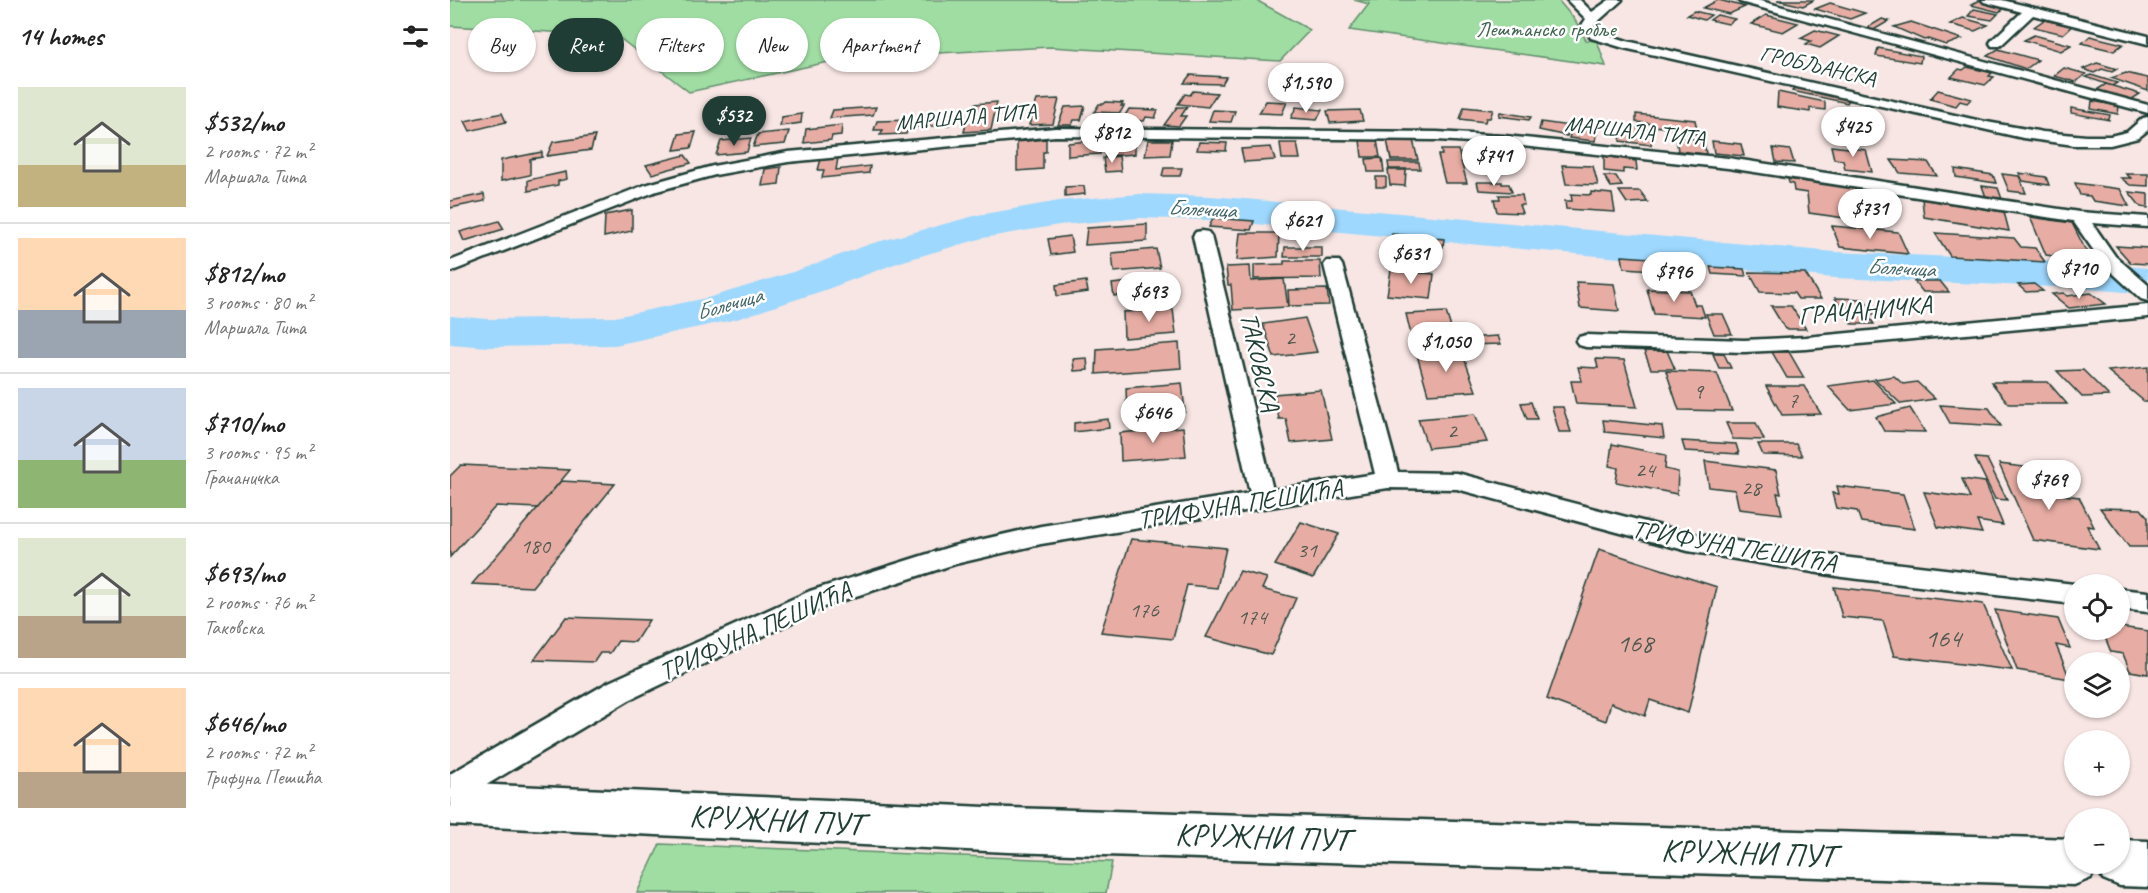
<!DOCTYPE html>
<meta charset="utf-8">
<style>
body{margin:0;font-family:Caveat,sans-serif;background:#f2f2f2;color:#222;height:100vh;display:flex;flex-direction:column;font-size:22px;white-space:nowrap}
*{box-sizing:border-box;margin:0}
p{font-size:20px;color:#767676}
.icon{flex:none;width:33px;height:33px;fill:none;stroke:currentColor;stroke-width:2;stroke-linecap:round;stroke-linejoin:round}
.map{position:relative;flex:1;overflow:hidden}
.side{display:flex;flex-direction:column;background:#fff;width:450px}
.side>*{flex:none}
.guide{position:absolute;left:18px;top:18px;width:570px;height:54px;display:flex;gap:12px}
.tools{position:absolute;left:1614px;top:574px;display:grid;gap:12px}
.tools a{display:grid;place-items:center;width:66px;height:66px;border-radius:50%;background:#fff;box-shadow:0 2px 4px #0004;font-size:30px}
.price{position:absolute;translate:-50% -51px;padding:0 14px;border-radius:21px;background:#fff;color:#222;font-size:20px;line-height:39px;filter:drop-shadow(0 2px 3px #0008)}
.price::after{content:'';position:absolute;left:50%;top:36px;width:18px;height:14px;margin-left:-9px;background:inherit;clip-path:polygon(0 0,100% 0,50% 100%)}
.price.selected{background:#1f3d34;color:#fff}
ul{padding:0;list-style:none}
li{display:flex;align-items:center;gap:18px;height:150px;padding:0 18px}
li+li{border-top:2px solid #e0e0e0}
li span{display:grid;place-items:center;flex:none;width:168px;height:120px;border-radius:0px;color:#555}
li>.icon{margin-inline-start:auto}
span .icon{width:72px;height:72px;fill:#fffc;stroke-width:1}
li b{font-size:26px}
h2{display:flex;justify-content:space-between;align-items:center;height:72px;padding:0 18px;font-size:26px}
.pill{padding:0 21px;border-radius:27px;background:#fff;box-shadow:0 2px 4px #0004;font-size:21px;line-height:54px}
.pill.selected{background:#1f3d34;color:#fff}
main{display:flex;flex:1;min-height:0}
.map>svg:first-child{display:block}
.green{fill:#a0dda3;stroke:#608d6c;stroke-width:1.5}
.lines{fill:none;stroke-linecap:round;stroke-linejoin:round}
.river{fill:#9ed8fe;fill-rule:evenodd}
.building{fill:#e7ada4;stroke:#1f3d34;stroke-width:1.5}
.minor-casing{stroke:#1f3d34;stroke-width:5}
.secondary-casing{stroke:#1f3d34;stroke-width:5}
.minor{fill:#fff;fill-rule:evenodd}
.secondary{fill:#fff;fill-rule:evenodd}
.labels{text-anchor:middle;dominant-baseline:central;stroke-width:5;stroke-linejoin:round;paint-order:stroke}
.far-park-label{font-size:22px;fill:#3f6550;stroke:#fff}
.far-street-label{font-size:22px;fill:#1f3d34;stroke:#fff}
.far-water-label{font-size:22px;font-style:italic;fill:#3f6466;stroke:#fff}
.number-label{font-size:22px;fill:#515950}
.street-label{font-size:26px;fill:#1f3d34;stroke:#fff}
.near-number-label{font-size:27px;fill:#515950}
.near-street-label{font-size:32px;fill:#1f3d34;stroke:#fff}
</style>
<main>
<section class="side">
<h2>14 homes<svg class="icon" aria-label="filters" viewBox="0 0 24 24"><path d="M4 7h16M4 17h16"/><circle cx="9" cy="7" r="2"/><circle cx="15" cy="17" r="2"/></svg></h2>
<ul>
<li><span style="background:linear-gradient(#dfe7d0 65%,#c2b280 0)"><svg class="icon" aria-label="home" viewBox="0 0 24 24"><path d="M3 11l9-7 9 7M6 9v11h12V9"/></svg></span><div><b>$532/mo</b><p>2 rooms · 72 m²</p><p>Маршала Тита</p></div></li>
<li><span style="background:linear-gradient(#ffd9b3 60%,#9aa5b1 0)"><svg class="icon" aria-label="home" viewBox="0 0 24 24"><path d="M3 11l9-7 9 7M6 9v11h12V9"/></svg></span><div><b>$812/mo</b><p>3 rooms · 80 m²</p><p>Маршала Тита</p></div></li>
<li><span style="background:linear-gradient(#c9d6e8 60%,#8fb573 0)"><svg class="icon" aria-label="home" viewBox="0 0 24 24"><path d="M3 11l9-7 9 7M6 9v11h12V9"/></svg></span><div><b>$710/mo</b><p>3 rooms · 95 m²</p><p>Грачаничка</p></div></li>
<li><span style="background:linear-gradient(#dfe7d0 65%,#b9a48a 0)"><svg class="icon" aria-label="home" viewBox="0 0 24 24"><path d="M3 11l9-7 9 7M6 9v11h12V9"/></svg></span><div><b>$693/mo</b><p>2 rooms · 76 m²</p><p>Таковска</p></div></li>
<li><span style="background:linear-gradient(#ffd9b3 70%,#b9a48a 0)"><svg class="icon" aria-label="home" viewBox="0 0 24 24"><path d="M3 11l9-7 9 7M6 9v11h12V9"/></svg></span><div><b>$646/mo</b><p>2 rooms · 72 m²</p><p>Трифуна Пешића</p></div></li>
</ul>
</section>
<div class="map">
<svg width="1698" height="893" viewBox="0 0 1698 893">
<rect width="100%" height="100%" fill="#f8e6e4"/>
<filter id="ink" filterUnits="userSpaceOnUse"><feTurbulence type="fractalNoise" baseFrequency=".0167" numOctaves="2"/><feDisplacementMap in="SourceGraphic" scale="12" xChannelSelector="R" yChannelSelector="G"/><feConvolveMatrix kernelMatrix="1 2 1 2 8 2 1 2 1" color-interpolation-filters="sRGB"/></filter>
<g filter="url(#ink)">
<g class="green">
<polygon points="0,0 806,0 860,30 830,61 600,47 397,58 239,92 167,36 0,26"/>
<polygon points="904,0 1108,0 1125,20 1136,40 1147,41 1156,66 899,30 919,4"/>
<polygon points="210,844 662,862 656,893 187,893"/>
</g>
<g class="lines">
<polygon class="river" points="689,194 761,196 1385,252 1628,262 1698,268 1698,294 1628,288 1385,278 761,220 689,218 609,225 533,238 450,262 375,290 287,319 165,345 38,347 0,344 0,316 38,319 165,317 261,297 343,272 420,244 528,215 609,201"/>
</g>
<g class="building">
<polygon points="1268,0 1269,0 1295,7 1279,14 1253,8"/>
<polygon points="1327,0 1364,0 1353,6"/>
<polygon points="1530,0 1557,7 1549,12 1521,5"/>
<polygon points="1380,3 1415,13 1400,19 1365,9"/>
<polygon points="1524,9 1548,14 1542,20 1518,16"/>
<polygon points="1244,11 1261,15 1254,20 1237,15"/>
<polygon points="1267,15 1285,19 1278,24 1260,20"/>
<polygon points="1316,15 1348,23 1333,32 1301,24"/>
<polygon points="1513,18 1538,25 1525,31 1500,24"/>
<polygon points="1432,19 1439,21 1422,31 1415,29"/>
<polygon points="1594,20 1622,26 1613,34 1584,27"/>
<polygon points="1461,22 1512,39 1496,45 1478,39 1474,40 1444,27"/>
<polygon points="1365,30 1389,36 1370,48 1356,44 1361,41 1350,38"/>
<polygon points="1584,35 1621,45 1611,51 1574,40"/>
<polygon points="1640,36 1673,44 1664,51 1632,43"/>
<polygon points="1428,48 1471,56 1470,63 1426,56"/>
<polygon points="1548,49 1588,60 1576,69 1537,56"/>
<polygon points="1647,63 1667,69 1662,72 1652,69 1644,73 1633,69"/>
<polygon points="1517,67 1542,73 1539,76 1544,77 1535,85 1501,77 1509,69 1513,70"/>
<polygon points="1614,68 1636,74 1626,82 1604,76"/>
<polygon points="1676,73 1698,78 1698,91 1661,78"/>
<polygon points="740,75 776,77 772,84 734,83"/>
<polygon points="1641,75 1667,83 1662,86 1636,77"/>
<polygon points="1656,84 1690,94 1679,101 1645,91"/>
<polygon points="1346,85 1402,97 1397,103 1342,91"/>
<polygon points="1488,90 1521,99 1517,103 1510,101 1506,106 1480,99"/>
<polygon points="743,91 767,93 758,107 728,104 735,94 740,95"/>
<polygon points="1328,92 1375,102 1375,110 1360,108 1360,112 1327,107"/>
<polygon points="609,99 603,124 579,125 587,100"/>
<polygon points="816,101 837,102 832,114 809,113"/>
<polygon points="1642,101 1669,106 1668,114 1641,109"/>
<polygon points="547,102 541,130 514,132 518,116 521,116 524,104"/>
<polygon points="656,102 673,103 671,106 674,106 670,113 644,112 649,104 654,104"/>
<polygon points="635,106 631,120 624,120 622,125 608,125 615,107"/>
<polygon points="426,107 423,115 380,118 383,110"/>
<polygon points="727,107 737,107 731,116 736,116 729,126 714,125"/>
<polygon points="846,107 872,110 867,120 841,118"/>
<polygon points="1014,107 1043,110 1040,118 1036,118 1035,122 1010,119"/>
<polygon points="1621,108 1660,115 1659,120 1621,113"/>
<polygon points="679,109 708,110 705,118 696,117 694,121 672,120"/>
<polygon points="763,110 785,111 781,122 759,121"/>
<polygon points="910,110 913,121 880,123 877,111"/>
<polygon points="1050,112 1081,117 1079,120 1049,116"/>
<polygon points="52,113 56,122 20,131 15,121"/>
<polygon points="502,113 499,125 466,127 469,115"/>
<polygon points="352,114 351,123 330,126 332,117"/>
<polygon points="1186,114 1245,120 1248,134 1229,133 1229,129 1204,126 1204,124 1186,122"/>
<polygon points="307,115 305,120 277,123 279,117"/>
<polygon points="462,120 456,134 430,135 433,130 424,130 427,121"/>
<polygon points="1091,122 1120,126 1117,136 1089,130"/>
<polygon points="392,125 391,135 382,136 381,140 354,143 356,129"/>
<polygon points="1123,126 1148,130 1145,141 1119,138"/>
<polygon points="1172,126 1203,130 1201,145 1170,141"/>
<polygon points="339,131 335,144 303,147 308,134"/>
<polygon points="246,132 241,148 224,150 229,134"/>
<polygon points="145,136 141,150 97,156 103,142"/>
<polygon points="1226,137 1254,140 1256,154 1228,151"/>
<polygon points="301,138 297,152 266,155 271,141"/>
<polygon points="685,138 685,154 655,156 656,140"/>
<polygon points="596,139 596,152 593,152 593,169 567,171 567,142"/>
<polygon points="650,140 650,154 618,156 618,143"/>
<polygon points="698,140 722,140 720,155 695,156"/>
<polygon points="910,140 927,140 930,157 912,157"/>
<polygon points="937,140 963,140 968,160 941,160"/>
<polygon points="1262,141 1291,144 1294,156 1264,153"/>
<polygon points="749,142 777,143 776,151 747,150"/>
<polygon points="830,143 847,143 850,159 832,159"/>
<polygon points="1381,146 1416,150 1422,172 1395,169 1393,160 1384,159"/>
<polygon points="821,147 825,160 794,162 791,149"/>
<polygon points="1323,148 1340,150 1344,163 1326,162"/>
<polygon points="991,150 1008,150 1017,183 995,183 988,155 992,155"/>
<polygon points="92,152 92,157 80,159 80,175 51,181 51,160"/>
<polygon points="1011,153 1036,153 1039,165 1014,165"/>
<polygon points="235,155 241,163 202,174 196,165"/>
<polygon points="669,156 671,171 655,172 653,158"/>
<polygon points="1154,156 1186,161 1187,170 1173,169 1173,173 1154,171"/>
<polygon points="388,158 386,170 420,166 419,173 372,178 374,170 368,170 371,159"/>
<polygon points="932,158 934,172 918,172 916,159"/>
<polygon points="1441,160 1478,162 1487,176 1450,173"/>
<polygon points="938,162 969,162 970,169 939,169"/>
<polygon points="1112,165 1143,166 1148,185 1116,184"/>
<polygon points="331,167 329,184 312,186 315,169"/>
<polygon points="714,168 732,168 730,176 712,176"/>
<polygon points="1505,169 1543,175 1546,183 1506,177"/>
<polygon points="938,170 956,170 955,186 940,185"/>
<polygon points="116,172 117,179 108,181 108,185 78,191 78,180"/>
<polygon points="1569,173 1596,177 1599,185 1573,181"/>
<polygon points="1552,174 1569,176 1576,193 1559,191"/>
<polygon points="1676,174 1698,174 1698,186 1680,185 1671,178 1681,178"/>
<polygon points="1154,176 1166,176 1172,186 1161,187"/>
<rect x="926" y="177" width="10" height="10"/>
<polygon points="1338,179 1405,188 1410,220 1359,213 1357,193 1344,191 1343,184 1339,183"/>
<polygon points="1027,182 1052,182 1052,184 1059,184 1062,192 1029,190"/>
<polygon points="1625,183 1670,189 1679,206 1643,201 1640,196 1630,195"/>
<polygon points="634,186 635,194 615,196 615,187"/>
<polygon points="1532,186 1548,188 1552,199 1536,197"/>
<polygon points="1169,191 1190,191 1198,202 1177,203"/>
<polygon points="1141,192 1162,194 1165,212 1116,209 1115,201 1122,201 1121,194 1141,195"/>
<polygon points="1679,192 1698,194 1698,208 1691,207"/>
<polygon points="34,194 35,201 0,208 0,201"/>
<polygon points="1049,195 1072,195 1074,205 1069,205 1072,213 1047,212 1044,199 1050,199"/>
<polygon points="1472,199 1554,212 1559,231 1474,217"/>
<polygon points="182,210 182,231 154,237 155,215"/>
<polygon points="1580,217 1622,223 1641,261 1596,255"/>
<polygon points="763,218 804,221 801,230 759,227"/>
<polygon points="49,221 54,229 14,241 10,232"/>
<polygon points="697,224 697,241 635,245 637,228"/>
<polygon points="1382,226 1448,232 1458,254 1390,247"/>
<polygon points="790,233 829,233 828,257 787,260"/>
<polygon points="1485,233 1564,238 1571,247 1585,248 1595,262 1500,256"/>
<polygon points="942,234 994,239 993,247 985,246 982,267 936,263"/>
<polygon points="620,236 623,252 601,255 598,239"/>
<polygon points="1666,246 1698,248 1698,264 1681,263"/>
<polygon points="835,247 872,247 872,257 834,257"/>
<polygon points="706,249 710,268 664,272 662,253"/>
<polygon points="1172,256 1242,261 1248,282 1232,281 1231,278 1206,276 1204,270 1174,268"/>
<polygon points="834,261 870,261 871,278 804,279 804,265 834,264"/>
<polygon points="800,266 801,281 834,279 838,307 783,310 781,285 778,285 776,267"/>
<polygon points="1260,267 1294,269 1296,276 1262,274"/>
<polygon points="941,270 984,274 981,299 937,295"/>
<polygon points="1299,272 1355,273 1371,299 1348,299 1344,293 1310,292"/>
<polygon points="716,278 720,297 706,298 707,302 676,306 674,295 664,296 662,284"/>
<polygon points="636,281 638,292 607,296 606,285"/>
<polygon points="1464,281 1490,281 1499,292 1473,292"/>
<polygon points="1126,282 1164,284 1169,311 1130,308"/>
<polygon points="1584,284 1593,291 1576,292 1568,285"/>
<polygon points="877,289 879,305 839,306 838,290"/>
<polygon points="1197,289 1240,291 1245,305 1251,305 1255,317 1204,314"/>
<polygon points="1614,293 1617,296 1641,293 1656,304 1619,308 1602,294"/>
<polygon points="1385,298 1414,299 1426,315 1418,315 1424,324 1402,324"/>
<polygon points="1321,306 1341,306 1356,329 1335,329"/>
<polygon points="723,309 726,334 674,338 673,312"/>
<polygon points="996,312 1004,337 962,339 956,314"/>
<polygon points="1256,314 1273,314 1282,334 1264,334"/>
<polygon points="855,318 867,352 824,357 813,324"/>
<polygon points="1048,336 1051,344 1016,345 1014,338"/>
<polygon points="729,343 731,368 646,374 647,349"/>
<polygon points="1194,351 1217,351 1225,369 1201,369"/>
<polygon points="1012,352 1026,391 978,394 967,355"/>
<polygon points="1322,352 1339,352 1354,378 1337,378"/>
<polygon points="1263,354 1274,354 1281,368 1269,368"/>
<polygon points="637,358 638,370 624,371 623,359"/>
<polygon points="1146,359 1174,360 1187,407 1126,404 1121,381 1132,381 1128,367 1148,368"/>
<polygon points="1698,367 1698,402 1695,402 1658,371"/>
<polygon points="1633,370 1659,396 1632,397 1607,371"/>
<polygon points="1216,371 1267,373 1282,411 1229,410"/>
<polygon points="1444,376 1453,384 1467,382 1485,399 1451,404 1425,379"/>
<polygon points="1423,380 1446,404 1400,410 1378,386"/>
<polygon points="1541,382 1598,382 1617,404 1559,404"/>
<polygon points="732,383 735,412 677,417 676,388"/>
<polygon points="1316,386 1354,386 1371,414 1332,415"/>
<polygon points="871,390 882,439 841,443 836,419 829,419 824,394"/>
<polygon points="1081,402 1087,419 1077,419 1071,403"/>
<polygon points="1490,405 1539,408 1551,426 1500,423"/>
<polygon points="1102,407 1113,407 1121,432 1109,432"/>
<polygon points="1460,408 1475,432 1434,431 1426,417"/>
<polygon points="1025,414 1037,442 978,448 968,419"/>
<polygon points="658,419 659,428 624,432 624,423"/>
<polygon points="1153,420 1212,426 1214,438 1155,432"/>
<polygon points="1276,423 1306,423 1314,440 1283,439"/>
<polygon points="733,427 736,456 671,461 670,433"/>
<polygon points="1232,441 1286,444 1289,454 1235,451"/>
<polygon points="1162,444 1216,455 1215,469 1228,472 1227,494 1166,482 1168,468 1159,466"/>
<polygon points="1308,444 1346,444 1352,456 1313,455"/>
<polygon points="1525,458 1537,459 1557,500 1545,499"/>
<polygon points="1255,461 1326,470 1331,494 1327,493 1332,514 1289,509 1285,490 1259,487"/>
<polygon points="1549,464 1574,467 1578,474 1591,476 1599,493 1629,497 1644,527 1637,526 1649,549 1583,540"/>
<polygon points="11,465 120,470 88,508 46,506 0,557 0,476"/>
<polygon points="1512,479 1535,482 1553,525 1527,521 1532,533 1488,527 1474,492 1520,498"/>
<polygon points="111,481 165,484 82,587 22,584"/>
<polygon points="1387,486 1453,494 1465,529 1411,522 1407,511 1386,508 1382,493 1389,494"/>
<polygon points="1650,508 1691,509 1698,517 1698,547 1679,547"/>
<polygon points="851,522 889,534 863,578 825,565"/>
<polygon points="681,539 776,548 767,588 737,585 723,639 651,632"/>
<polygon points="1149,549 1267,587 1238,713 1200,700 1195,716 1161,703 1156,721 1097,699"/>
<polygon points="790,571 817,578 812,589 846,598 821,655 756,637"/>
<polygon points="1384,587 1533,604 1562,670 1444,656 1433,621 1392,617"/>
<polygon points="1545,610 1608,619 1620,648 1606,645 1620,679 1567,670"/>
<polygon points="116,617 199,620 185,642 168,641 160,653 150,653 144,662 84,660"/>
<polygon points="1670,627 1698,631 1698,674 1680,671 1673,654 1661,652 1652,630 1670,630"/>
</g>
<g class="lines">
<defs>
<g id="minor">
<polygon points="1117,0 1130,0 1142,12 1159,0 1172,0 1144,25 1149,32 1177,41 1531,121 1593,132 1636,136 1660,136 1677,132 1693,118 1698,117 1698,130 1688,138 1660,145 1624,145 1573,138 1174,48 1141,38 1132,25 1136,19"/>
<polygon points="1288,0 1307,0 1698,105 1698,113 1290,2"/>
<polygon points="1532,0 1552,0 1698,36 1698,44 1583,15 1550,46 1542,46 1540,43 1542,40 1572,12 1534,2"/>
<polygon points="605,128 987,132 1054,136 1278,158 1629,212 1698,217 1698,227 1642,223 1665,256 1698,285 1698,301 1691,299 1653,264 1623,221 1278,168 1054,144 987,140 605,136 338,162 265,175 207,191 0,272 0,261 195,185 263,166 338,152"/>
<polygon points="752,231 758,232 761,236 823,490 925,474 874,265 877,261 889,261 892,265 948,472 1007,473 1238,533 1321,547 1392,557 1624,584 1628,585 1624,585 1624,604 1392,577 1321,565 1238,551 1007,489 938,488 591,544 505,564 378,605 179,700 11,800 0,804 0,774 159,682 360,591 503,546 591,526 800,493 743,236 746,232"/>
<polygon points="1698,305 1698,317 1356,349 1294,352 1136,347 1129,345 1126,341 1129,337 1136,335 1294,340 1356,337"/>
<polygon points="1670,589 1698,592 1698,612 1670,609"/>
</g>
<polygon id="secondary" points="0,783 558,808 1624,839 1624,864 1670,864 1670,840 1698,841 1698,887 1670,886 1653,879 1647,865 1641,878 1624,885 558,852 0,825"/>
</defs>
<use href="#minor" class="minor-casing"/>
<use href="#secondary" class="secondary-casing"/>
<use href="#minor" class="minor"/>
<use href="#secondary" class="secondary"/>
</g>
</g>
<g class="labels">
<g class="far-park-label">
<text x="1096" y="29">Лештанско гробље</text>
</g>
<g class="far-street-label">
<text transform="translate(1368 66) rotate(13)">ГРОБЉАНСКА</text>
<text transform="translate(516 117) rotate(-5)">МАРШАЛА ТИТА</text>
<text transform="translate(1185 131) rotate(6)">МАРШАЛА ТИТА</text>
</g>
<g class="far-water-label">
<text transform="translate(752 209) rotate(3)">Болечица</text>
<text transform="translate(1451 268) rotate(3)">Болечица</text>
<text transform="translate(279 304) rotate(-16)">Болечица</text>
</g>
<g class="number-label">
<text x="840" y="338">2</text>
<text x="1248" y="391">9</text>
<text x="1343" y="400">7</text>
<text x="1002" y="431">2</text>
<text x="1195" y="470">24</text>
<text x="1301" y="488">28</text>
<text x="85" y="546">180</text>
<text x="857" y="550">31</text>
<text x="694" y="610">176</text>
<text x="802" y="617">174</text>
</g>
<g class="street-label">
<text transform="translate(1415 310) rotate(-5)">ГРАЧАНИЧКА</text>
<text transform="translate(810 362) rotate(77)">ТАКОВСКА</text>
<text transform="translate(790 504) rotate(-9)">ТРИФУНА ПЕШИЋА</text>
<text transform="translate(1284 546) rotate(10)">ТРИФУНА ПЕШИЋА</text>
<text transform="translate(305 631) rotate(-24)">ТРИФУНА ПЕШИЋА</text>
</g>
<g class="near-number-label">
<text x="1493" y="638">164</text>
<text x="1185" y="643">168</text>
</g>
<g class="near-street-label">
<text transform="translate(326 820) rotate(3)">КРУЖНИ ПУТ</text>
<text transform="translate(812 837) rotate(2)">КРУЖНИ ПУТ</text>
<text transform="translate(1298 853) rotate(2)">КРУЖНИ ПУТ</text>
</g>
</g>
</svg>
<div class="tools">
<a><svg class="icon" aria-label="locate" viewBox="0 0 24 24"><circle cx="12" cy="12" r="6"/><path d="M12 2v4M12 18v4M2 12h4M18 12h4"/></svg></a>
<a><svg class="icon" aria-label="layers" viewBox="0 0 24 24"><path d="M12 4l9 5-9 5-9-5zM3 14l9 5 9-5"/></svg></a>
<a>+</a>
<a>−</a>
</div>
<b class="price" style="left:856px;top:114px">$1,590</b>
<b class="price selected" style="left:284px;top:147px">$532</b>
<b class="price" style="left:1403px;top:158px">$425</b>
<b class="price" style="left:662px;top:164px">$812</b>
<b class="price" style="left:1044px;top:187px">$741</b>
<b class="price" style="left:1420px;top:240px">$731</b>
<b class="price" style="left:853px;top:252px">$621</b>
<b class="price" style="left:961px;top:285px">$631</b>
<b class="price" style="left:1629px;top:300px">$710</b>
<b class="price" style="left:1224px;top:303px">$796</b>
<b class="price" style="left:699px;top:323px">$693</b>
<b class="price" style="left:996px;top:373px">$1,050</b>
<b class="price" style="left:703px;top:444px">$646</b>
<b class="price" style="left:1599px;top:511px">$769</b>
<div class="guide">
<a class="pill">Buy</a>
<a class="pill selected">Rent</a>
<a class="pill">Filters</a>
<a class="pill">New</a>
<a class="pill">Apartment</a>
</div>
</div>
</main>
